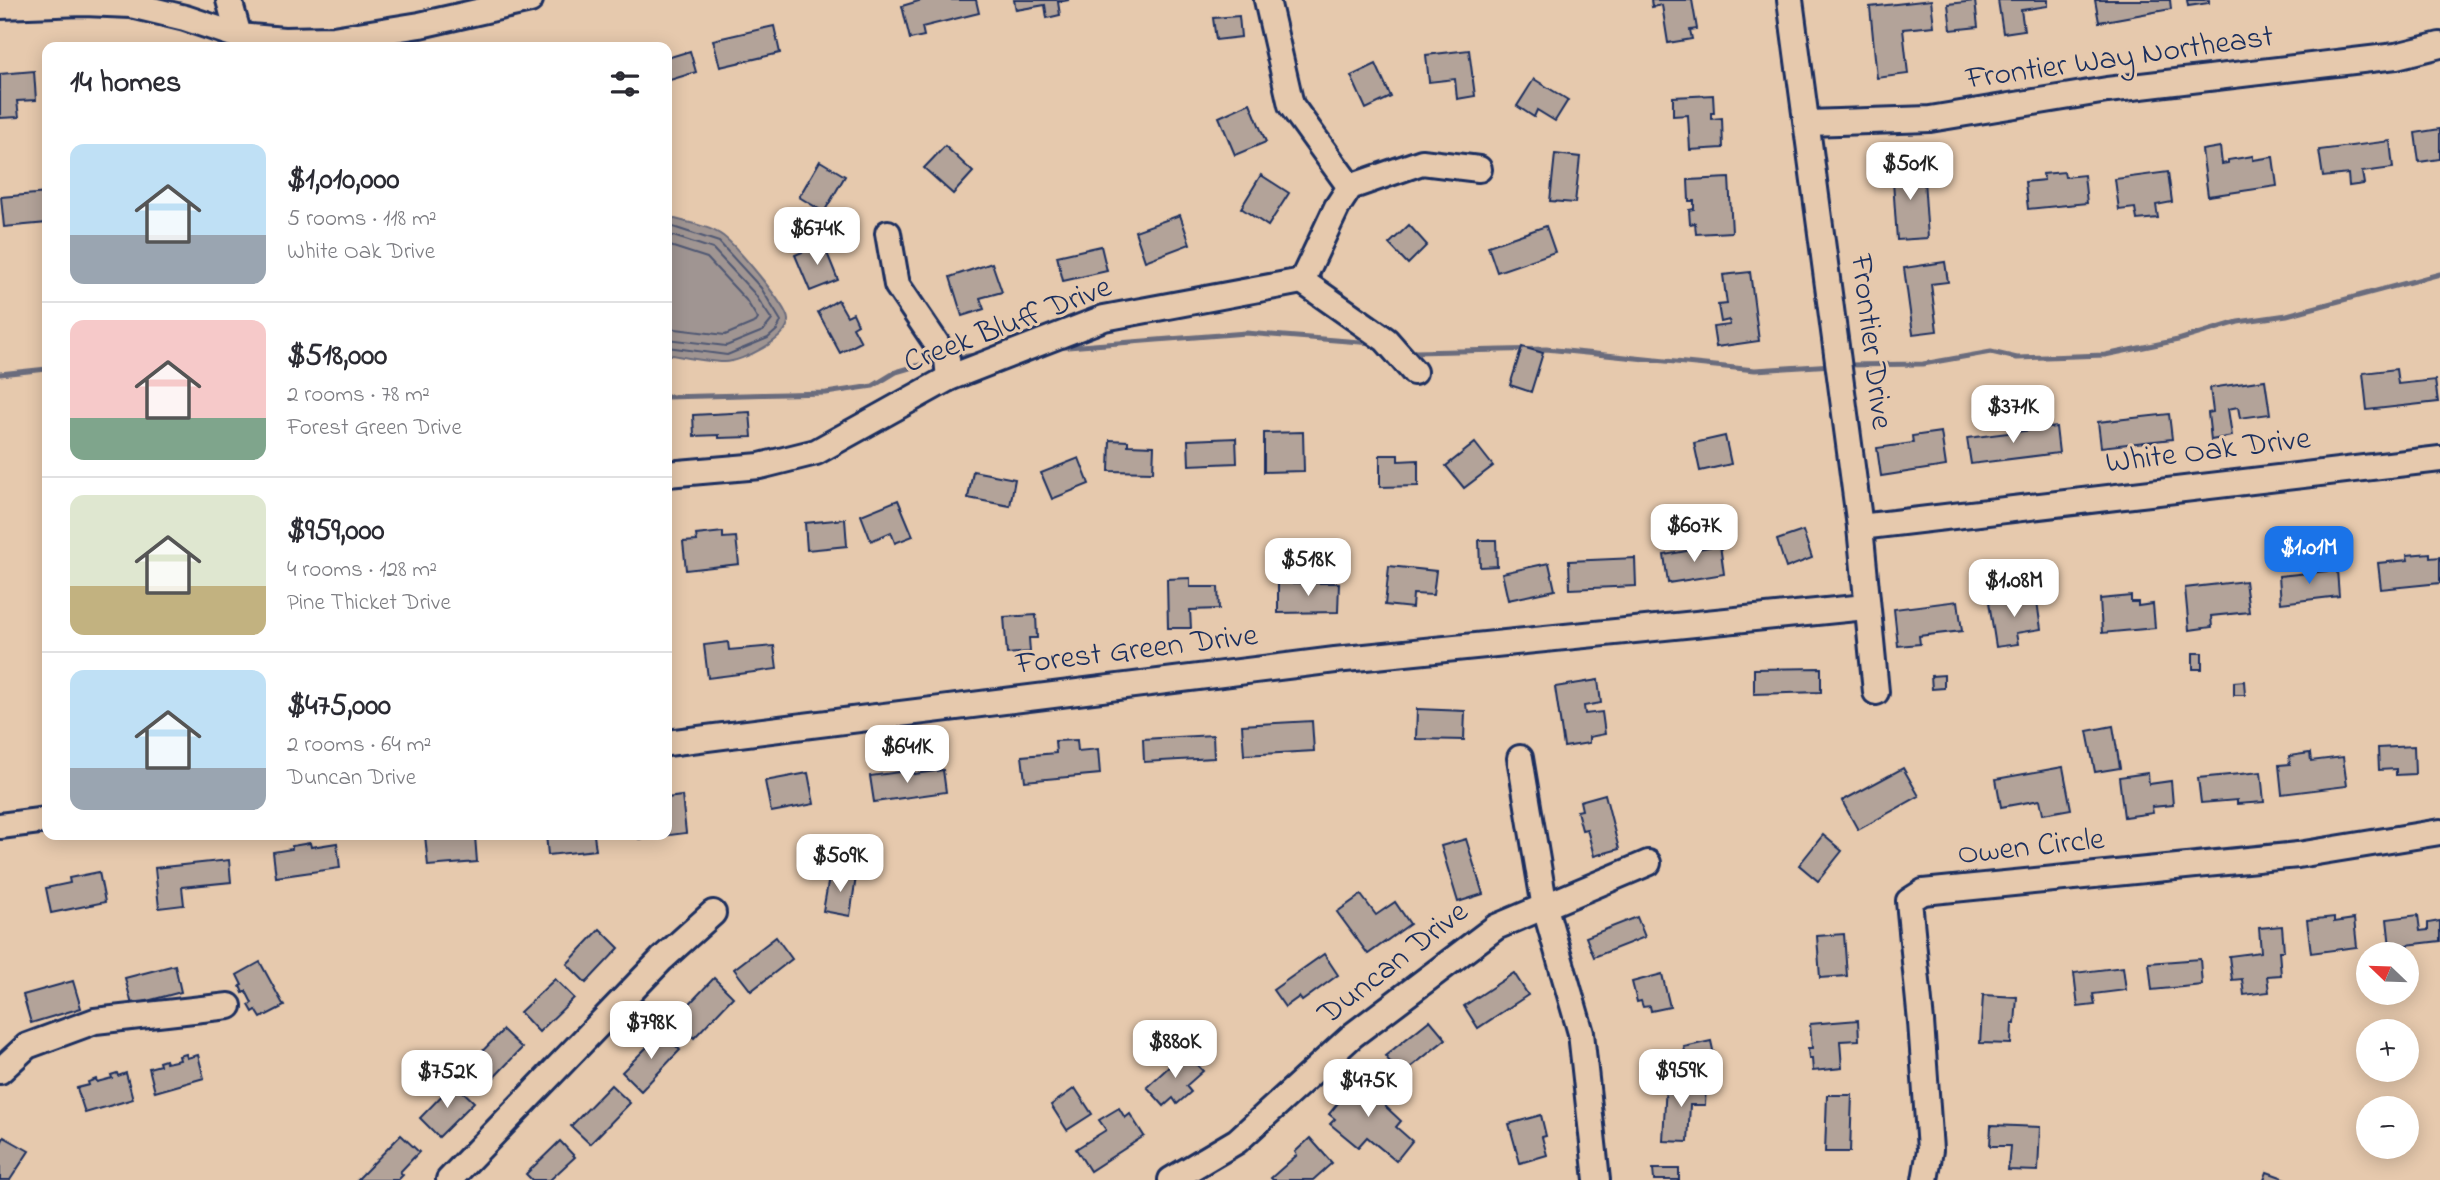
<!DOCTYPE html>
<meta charset="utf-8">
<style>
body{margin:0;font-family:"Indie Flower",sans-serif;background:#f2f2f3;color:#2b2b33;height:100vh;display:flex;flex-direction:column;font-size:26px;white-space:nowrap}
*{box-sizing:border-box;margin:0}
p{font-size:23px;color:#7c7c81}
.icon{flex:none;width:38px;height:38px;fill:none;stroke:currentColor;stroke-width:2;stroke-linecap:round;stroke-linejoin:round}
.map{position:relative;flex:1;overflow:hidden}
.sheet{position:absolute;left:42px;top:42px;width:630px;height:798px;display:flex;flex-direction:column;background:#fff;border-radius:14px;box-shadow:0 4px 18px #0003}
.sheet>*{flex:none}
.needle{width:46px;rotate:293deg}
.fabs{position:absolute;left:2356px;top:942px;display:grid;gap:14px}
.fabs a{display:grid;place-items:center;width:63px;height:63px;border-radius:50%;background:#fff;box-shadow:0 4px 18px #0003;font-size:35px}
.price{position:absolute;translate:-50% -60px;padding:0 16px;border-radius:14px;background:#fff;color:#222;font-size:23px;line-height:46px;filter:drop-shadow(0 2px 4px #0008)}
.price::after{content:'';position:absolute;left:50%;top:42px;width:21px;height:16px;margin-left:-10px;background:inherit;clip-path:polygon(0 0,100% 0,50% 100%)}
.price.active{background:#1a73e8;color:#fff}
ul{padding:0;list-style:none}
li{display:flex;align-items:center;gap:21px;height:175px;padding:0 28px}
li+li{border-top:2px solid #e1e1e2}
li span{display:grid;place-items:center;flex:none;width:196px;height:140px;border-radius:14px;color:#555}
li>.icon{margin-inline-start:auto}
span .icon{width:84px;height:84px;fill:#fffc;stroke-width:1}
li b{font-size:30px}
h2{display:flex;justify-content:space-between;align-items:center;height:84px;padding:0 28px;font-size:30px}
.map>svg:first-child{display:block}
.water{fill:#a09592;stroke:#6b6c7d;stroke-width:2}
.lines{fill:none;stroke-linecap:round;stroke-linejoin:round}
.shore{stroke:#505873;stroke-width:2}
.stream{stroke:#6b6c7d;stroke-width:5}
.building{fill:#b3a399;stroke:#1b2f5e;stroke-width:2}
.minor-casing{stroke:#1b2f5e;stroke-width:30}
.minor{stroke:#e6c9ad;stroke-width:24}
.labels{text-anchor:middle;dominant-baseline:central;stroke-width:6;stroke-linejoin:round;paint-order:stroke}
.street-label{font-size:32px;fill:#1b2f5e;stroke:#e6c9ad}
</style>
<div class="map">
<svg width="2440" height="1180" viewBox="0 0 2440 1180">
<rect width="100%" height="100%" fill="#e6c9ad"/>
<filter id="ink" filterUnits="userSpaceOnUse"><feTurbulence type="fractalNoise" baseFrequency=".0143" numOctaves="2"/><feDisplacementMap in="SourceGraphic" scale="14" xChannelSelector="R" yChannelSelector="G"/><feConvolveMatrix kernelMatrix="1 2 1 2 8 2 1 2 1" color-interpolation-filters="sRGB"/></filter>
<g filter="url(#ink)">
<path class="water" d="M667,217C684,222 708,225 723,236C735,245 788,307 788,320C789,339 741,362 725,362C708,362 683,357 667,354Z"/>
<g class="lines">
<g class="shore">
<polyline points="667,225 719,242 761,288 781,321 777,330 768,338 727,355 667,347"/>
<polyline points="667,234 713,249 754,293 772,320 763,331 726,346 667,339"/>
<polyline points="667,245 707,258 746,300 758,319 756,322 725,335 667,328"/>
</g>
<g class="stream">
<polyline points="1055,348 1246,333 1373,343"/>
<polyline points="1407,350 1415,352 1546,349 1755,370 1833,365"/>
<polyline points="954,358 982,354"/>
<polyline points="1846,365 1923,364 1991,352 2017,358 2105,355 2178,340 2238,322 2287,315 2440,274"/>
<polyline points="0,374 47,369"/>
<polyline points="667,397 826,393 873,386 896,372 937,360"/>
</g>
</g>
<g class="building">
<polygon points="922,0 976,0 979,13 922,27 924,36 910,39 902,6"/>
<polygon points="1014,0 1069,0 1058,2 1060,15 1047,18 1045,5 1016,10"/>
<polygon points="1651,0 1692,0 1697,29 1690,30 1692,39 1668,43 1662,5 1652,7"/>
<polygon points="1931,0 1934,26 1903,29 1908,74 1877,78 1870,7"/>
<polygon points="1998,0 2048,0 2048,6 2021,10 2024,30 2003,33"/>
<polygon points="2095,0 2170,0 2171,9 2099,22"/>
<polygon points="2187,0 2209,0 2209,3 2188,6"/>
<polygon points="1975,1 1978,27 1951,30 1948,4"/>
<polygon points="1239,16 1241,37 1216,40 1213,18"/>
<polygon points="774,26 780,53 720,67 713,40"/>
<polygon points="1469,50 1475,96 1457,99 1455,79 1429,82 1426,55"/>
<polygon points="690,51 696,72 667,81 667,58"/>
<polygon points="1376,64 1391,97 1366,109 1351,76"/>
<polygon points="34,71 36,100 17,101 19,117 0,118 0,74"/>
<polygon points="1534,79 1568,100 1555,121 1537,110 1534,117 1517,106"/>
<polygon points="1713,95 1714,113 1711,113 1711,119 1722,118 1723,148 1690,150 1688,115 1673,116 1673,97"/>
<polygon points="1250,103 1266,142 1235,155 1219,117"/>
<polygon points="2440,129 2440,159 2419,162 2415,133"/>
<polygon points="2390,141 2393,168 2362,172 2364,184 2349,186 2348,174 2323,177 2319,150"/>
<polygon points="945,146 973,172 953,194 924,168"/>
<polygon points="2220,147 2222,164 2228,163 2228,160 2253,156 2253,160 2273,157 2277,186 2208,196 2202,150"/>
<polygon points="1555,154 1580,157 1575,203 1550,201"/>
<polygon points="820,161 845,176 824,212 799,197"/>
<polygon points="1923,165 1928,238 1897,240 1892,167"/>
<polygon points="2064,172 2065,177 2084,175 2087,203 2028,209 2025,182 2044,180 2043,174"/>
<polygon points="2168,172 2172,202 2156,205 2158,218 2137,220 2135,208 2119,210 2115,179"/>
<polygon points="1261,175 1289,193 1268,226 1241,208"/>
<polygon points="1729,178 1732,232 1696,234 1695,223 1690,224 1689,210 1694,209 1694,201 1689,201 1688,180"/>
<polygon points="47,193 47,223 4,227 1,197"/>
<polygon points="1180,215 1190,244 1145,261 1135,231"/>
<polygon points="1409,225 1427,245 1408,264 1389,244"/>
<polygon points="1546,226 1555,252 1497,272 1488,246"/>
<polygon points="823,243 838,280 810,291 795,255"/>
<polygon points="1101,246 1107,271 1063,281 1057,256"/>
<polygon points="1945,262 1948,282 1931,284 1937,331 1913,334 1904,268"/>
<polygon points="992,263 1002,292 980,298 984,309 962,316 950,277"/>
<polygon points="1750,272 1759,341 1716,347 1713,327 1730,325 1729,320 1721,322 1718,305 1727,304 1723,275"/>
<polygon points="838,300 847,316 853,313 858,324 853,327 861,342 840,353 818,312"/>
<polygon points="1522,347 1543,353 1531,392 1510,385"/>
<polygon points="2396,369 2398,384 2435,380 2438,402 2367,410 2363,373"/>
<polygon points="2265,380 2270,414 2240,418 2238,407 2228,409 2232,436 2211,440 2208,413 2213,412 2210,388"/>
<polygon points="750,412 752,437 719,438 719,435 694,436 693,415"/>
<polygon points="2169,414 2172,439 2101,447 2098,422"/>
<polygon points="2056,427 2059,453 1971,464 1967,438"/>
<polygon points="1303,432 1304,471 1264,472 1264,433"/>
<polygon points="1941,432 1946,466 1881,476 1877,448 1913,443 1912,436"/>
<polygon points="1725,436 1731,464 1700,471 1694,443"/>
<polygon points="1236,438 1237,463 1189,465 1188,440"/>
<polygon points="1110,440 1128,441 1128,445 1154,446 1153,472 1109,471"/>
<polygon points="1475,443 1493,466 1464,488 1446,466"/>
<polygon points="1380,455 1398,455 1398,461 1418,460 1418,486 1380,487"/>
<polygon points="1079,458 1089,484 1052,499 1041,473"/>
<polygon points="973,471 1015,479 1010,506 968,498"/>
<polygon points="898,500 913,536 895,543 891,532 871,541 861,515"/>
<polygon points="845,519 847,546 807,550 805,523"/>
<polygon points="1803,531 1812,558 1786,568 1777,540"/>
<polygon points="723,532 723,538 736,537 739,564 686,570 683,542 697,541 696,535"/>
<polygon points="1479,540 1496,540 1497,566 1480,567"/>
<polygon points="1720,545 1724,574 1668,583 1664,555"/>
<polygon points="2430,553 2430,558 2440,557 2440,583 2381,589 2378,563 2408,560 2407,555"/>
<polygon points="1635,558 1636,586 1570,589 1569,561"/>
<polygon points="1549,563 1555,590 1508,600 1502,573"/>
<polygon points="1389,566 1436,571 1433,595 1413,594 1412,608 1385,605"/>
<polygon points="2337,570 2339,596 2281,603 2279,576"/>
<polygon points="1190,578 1190,587 1218,587 1219,609 1190,610 1191,628 1168,628 1167,579"/>
<polygon points="2245,581 2249,612 2211,616 2212,627 2189,630 2185,588"/>
<polygon points="1278,583 1339,583 1338,612 1278,613"/>
<polygon points="2036,595 2041,629 2016,633 2018,644 1996,647 1989,602"/>
<polygon points="2131,596 2131,602 2138,602 2138,606 2153,604 2155,628 2102,633 2100,599"/>
<polygon points="1958,601 1962,631 1919,636 1920,644 1898,646 1894,609"/>
<polygon points="1036,615 1037,638 1029,638 1030,652 1007,654 1004,617"/>
<polygon points="728,642 729,650 774,646 777,669 708,678 704,645"/>
<rect x="2193" y="653" width="9" height="16"/>
<polygon points="1821,668 1821,692 1754,694 1754,669"/>
<polygon points="1944,675 1944,688 1932,689 1931,676"/>
<polygon points="1598,680 1601,703 1584,706 1585,714 1602,712 1605,734 1589,737 1589,743 1564,747 1555,687"/>
<polygon points="2244,681 2245,695 2234,695 2234,682"/>
<polygon points="1417,709 1465,711 1464,740 1416,739"/>
<polygon points="1312,721 1314,751 1244,755 1242,725"/>
<polygon points="2113,726 2120,768 2095,772 2087,731"/>
<polygon points="1213,735 1214,758 1144,762 1143,739"/>
<polygon points="1077,740 1078,751 1098,749 1100,774 1025,781 1022,756 1056,753 1055,741"/>
<polygon points="2414,746 2415,774 2396,775 2396,769 2379,770 2378,748"/>
<polygon points="2310,753 2311,761 2343,757 2347,786 2282,794 2279,765 2290,764 2289,756"/>
<polygon points="2063,767 2071,809 2043,814 2040,800 2001,807 1996,779"/>
<polygon points="1903,768 1919,796 1858,830 1842,801"/>
<polygon points="914,770 914,774 943,770 946,792 874,802 870,776"/>
<polygon points="2261,772 2264,802 2237,804 2237,800 2201,803 2198,778"/>
<polygon points="808,773 814,804 771,812 765,781"/>
<polygon points="2148,773 2149,784 2171,781 2173,805 2152,807 2153,813 2124,817 2119,777"/>
<polygon points="1605,794 1619,849 1594,856 1587,829 1582,830 1577,811 1582,810 1580,801"/>
<polygon points="682,796 686,833 639,839 638,835 667,835 667,798"/>
<polygon points="425,835 453,835 453,838 475,836 477,862 428,866"/>
<polygon points="546,835 594,835 596,850 548,855"/>
<polygon points="1823,835 1842,851 1818,881 1799,865"/>
<polygon points="1466,839 1483,894 1458,902 1441,846"/>
<polygon points="310,843 311,847 337,843 340,868 276,877 273,852 292,849 292,846"/>
<polygon points="229,860 231,882 182,887 184,905 159,908 155,868"/>
<polygon points="99,872 105,902 51,913 46,888 70,883 69,878"/>
<polygon points="830,872 856,877 850,916 823,911"/>
<polygon points="1361,895 1376,915 1395,902 1410,924 1368,954 1337,912"/>
<polygon points="2418,915 2420,931 2428,930 2428,923 2440,921 2440,941 2390,947 2387,919"/>
<polygon points="1637,917 1645,937 1594,957 1586,937"/>
<polygon points="2334,917 2334,922 2354,919 2357,947 2311,953 2307,920"/>
<polygon points="2282,926 2284,951 2279,951 2281,975 2267,976 2269,992 2244,995 2242,979 2232,980 2229,956 2261,952 2259,928"/>
<polygon points="600,929 619,948 586,983 567,964"/>
<polygon points="1844,934 1847,976 1820,978 1817,936"/>
<polygon points="776,937 792,959 751,991 734,969"/>
<polygon points="1324,954 1338,975 1302,1001 1299,997 1285,1007 1273,990"/>
<polygon points="2200,959 2202,985 2152,990 2149,963"/>
<polygon points="260,962 284,1006 261,1018 256,1010 253,1012 249,1005 252,1003 246,991 243,993 240,986 242,985 237,975"/>
<polygon points="175,965 181,992 132,1005 125,978"/>
<polygon points="2123,967 2126,990 2093,994 2095,1005 2078,1007 2074,973"/>
<polygon points="1514,973 1528,995 1478,1028 1464,1006"/>
<polygon points="1662,974 1670,1007 1651,1011 1650,1006 1643,1007 1641,1001 1637,1002 1632,982"/>
<polygon points="714,978 733,997 694,1038 675,1019"/>
<polygon points="555,979 574,998 539,1032 520,1012"/>
<polygon points="73,981 81,1008 31,1023 23,995"/>
<polygon points="1983,995 2017,997 2015,1024 2012,1024 2011,1044 1980,1043"/>
<polygon points="1430,1020 1446,1039 1401,1075 1385,1056"/>
<polygon points="1858,1020 1859,1040 1840,1041 1842,1068 1813,1071 1812,1059 1809,1059 1808,1048 1812,1048 1810,1024"/>
<polygon points="503,1030 522,1048 483,1089 464,1070"/>
<polygon points="662,1032 680,1050 641,1091 622,1072"/>
<polygon points="1711,1041 1717,1068 1690,1073 1684,1047"/>
<polygon points="1185,1052 1203,1071 1186,1086 1191,1092 1177,1104 1173,1098 1164,1106 1147,1087"/>
<polygon points="186,1054 187,1058 198,1055 204,1078 155,1092 149,1068 160,1065 159,1062 165,1060 166,1063 180,1060 179,1056"/>
<polygon points="117,1073 118,1076 126,1073 133,1099 85,1113 77,1088 89,1085 88,1082 96,1079 97,1082 112,1078 111,1075"/>
<polygon points="1354,1074 1387,1103 1385,1106 1401,1121 1396,1127 1412,1141 1396,1161 1367,1137 1358,1147 1330,1124 1335,1119 1329,1114 1343,1097 1338,1093"/>
<polygon points="454,1083 474,1102 439,1137 420,1118"/>
<polygon points="1666,1083 1706,1085 1705,1105 1690,1105 1688,1142 1663,1141"/>
<polygon points="611,1085 630,1103 590,1144 571,1126"/>
<polygon points="1075,1088 1092,1114 1067,1130 1051,1105"/>
<polygon points="1827,1095 1852,1095 1850,1152 1825,1152"/>
<polygon points="1119,1108 1125,1118 1130,1114 1144,1136 1090,1171 1076,1149 1106,1130 1099,1120"/>
<polygon points="1541,1115 1546,1136 1542,1137 1547,1155 1520,1163 1509,1124"/>
<polygon points="1991,1125 2040,1127 2038,1171 2008,1170 2010,1146 1990,1146"/>
<polygon points="401,1135 419,1152 400,1172 403,1175 398,1180 357,1180"/>
<polygon points="4,1137 29,1151 10,1180 0,1180 0,1145"/>
<polygon points="1310,1138 1332,1163 1313,1180 1273,1180 1271,1178 1297,1155 1295,1152"/>
<polygon points="560,1141 575,1157 550,1180 532,1180 526,1174"/>
<polygon points="1653,1169 1679,1169 1679,1180 1654,1180"/>
<polygon points="2267,1172 2289,1180 2264,1180"/>
</g>
<g class="lines">
<defs>
<g id="minor">
<polyline points="229,0 239,36"/>
<polyline points="1267,0 1291,105 1350,187"/>
<polyline points="1790,0 1860,527 1876,692"/>
<polyline points="0,6 84,3 131,5 185,18 239,36 284,40 333,39 420,25 530,0"/>
<polyline points="1808,123 1930,119 2107,90 2396,56 2440,45"/>
<polyline points="888,233 897,285 947,359 949,378"/>
<polyline points="1302,281 1337,207 1350,187 1422,162 1479,169"/>
<polyline points="1302,281 1386,340 1414,372"/>
<polyline points="667,474 760,466 816,452 949,378 1104,318 1302,281"/>
<polyline points="1860,527 2440,459"/>
<polyline points="667,743 1335,660 1866,607"/>
<polyline points="1520,758 1545,908 1581,1033 1597,1180"/>
<polyline points="0,826 47,820"/>
<polyline points="0,1071 27,1046 95,1021 229,1006"/>
<polyline points="449,1180 662,959 713,913"/>
<polyline points="1171,1180 1237,1141 1353,1035 1496,927 1648,863"/>
<polyline points="1925,1180 1930,1150 1921,1022 1909,901 1923,892 2298,855 2440,832"/>
</g>
</defs>
<use href="#minor" class="minor-casing"/>
<use href="#minor" class="minor"/>
</g>
</g>
<g class="labels">
<g class="street-label">
<text transform="translate(2120 59) rotate(-8)">Frontier Way Northeast</text>
<text transform="translate(1008 326) rotate(-21)">Creek Bluff Drive</text>
<text transform="translate(1870 342) rotate(83)">Frontier Drive</text>
<text transform="translate(2208 452) rotate(-7)">White Oak Drive</text>
<text transform="translate(1137 651) rotate(-7)">Forest Green Drive</text>
<text transform="translate(2031 848) rotate(-6)">Owen Circle</text>
<text transform="translate(1394 964) rotate(-38)">Duncan Drive</text>
</g>
</g>
</svg>
<div class="fabs">
<a><svg class="needle" viewBox="-14 -14 28 28"><path d="M0-13l5 13h-10z" fill="#e53935"/><path d="M0 13l5-13h-10z" fill="#7c7c81"/></svg></a>
<a>+</a>
<a>−</a>
</div>
<b class="price" style="left:1910px;top:202px">$501K</b>
<b class="price" style="left:817px;top:267px">$674K</b>
<b class="price" style="left:2013px;top:445px">$371K</b>
<b class="price" style="left:1694px;top:564px">$607K</b>
<b class="price active" style="left:2309px;top:586px">$1.01M</b>
<b class="price" style="left:1308px;top:598px">$518K</b>
<b class="price" style="left:2014px;top:619px">$1.08M</b>
<b class="price" style="left:907px;top:785px">$641K</b>
<b class="price" style="left:840px;top:894px">$509K</b>
<b class="price" style="left:651px;top:1061px">$798K</b>
<b class="price" style="left:1175px;top:1080px">$880K</b>
<b class="price" style="left:1681px;top:1109px">$959K</b>
<b class="price" style="left:447px;top:1110px">$752K</b>
<b class="price" style="left:1368px;top:1119px">$475K</b>
<section class="sheet">
<h2>14 homes<svg class="icon" aria-label="filters" viewBox="0 0 24 24"><path d="M4 7h16M4 17h16"/><circle cx="9" cy="7" r="2"/><circle cx="15" cy="17" r="2"/></svg></h2>
<ul>
<li><span style="background:linear-gradient(#bfe0f5 65%,#9aa5b1 0)"><svg class="icon" aria-label="home" viewBox="0 0 24 24"><path d="M3 11l9-7 9 7M6 9v11h12V9"/></svg></span><div><b>$1,010,000</b><p>5 rooms · 118 m²</p><p>White Oak Drive</p></div></li>
<li><span style="background:linear-gradient(#f6c9c9 70%,#7fa58c 0)"><svg class="icon" aria-label="home" viewBox="0 0 24 24"><path d="M3 11l9-7 9 7M6 9v11h12V9"/></svg></span><div><b>$518,000</b><p>2 rooms · 78 m²</p><p>Forest Green Drive</p></div></li>
<li><span style="background:linear-gradient(#dfe7d0 65%,#c2b280 0)"><svg class="icon" aria-label="home" viewBox="0 0 24 24"><path d="M3 11l9-7 9 7M6 9v11h12V9"/></svg></span><div><b>$959,000</b><p>4 rooms · 128 m²</p><p>Pine Thicket Drive</p></div></li>
<li><span style="background:linear-gradient(#bfe0f5 70%,#9aa5b1 0)"><svg class="icon" aria-label="home" viewBox="0 0 24 24"><path d="M3 11l9-7 9 7M6 9v11h12V9"/></svg></span><div><b>$475,000</b><p>2 rooms · 64 m²</p><p>Duncan Drive</p></div></li>
</ul>
</section>
</div>
